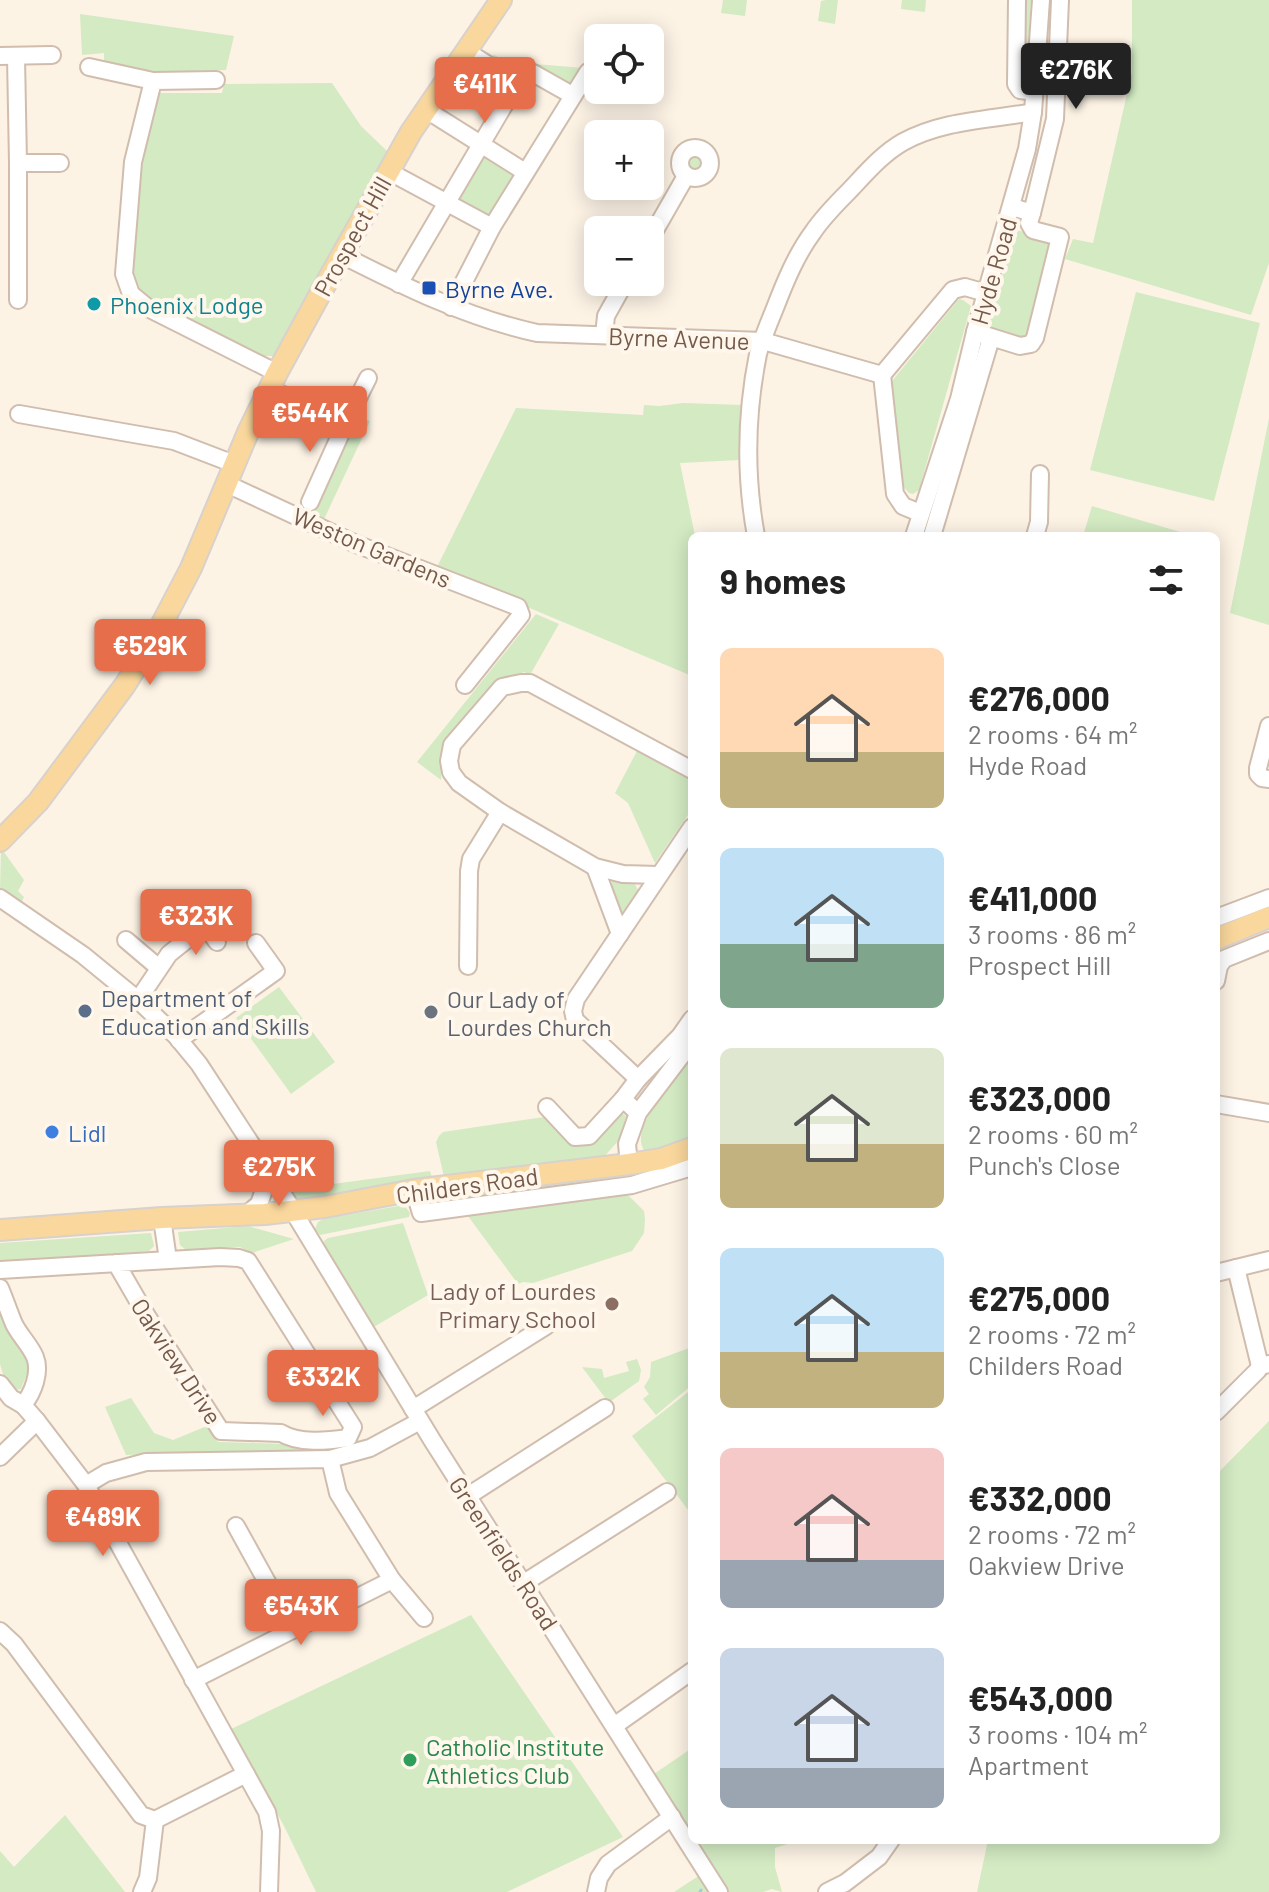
<!DOCTYPE html>
<meta charset="utf-8">
<style>
body{margin:0;font-family:Barlow,sans-serif;background:#f6f6f6;color:#222;height:100vh;display:flex;flex-direction:column;font-size:30px;white-space:nowrap}
*{box-sizing:border-box;margin:0}
p{font-size:26px;color:#767676}
.icon{flex:none;width:44px;height:44px;fill:none;stroke:currentColor;stroke-width:2;stroke-linecap:round;stroke-linejoin:round}
.map{position:relative;flex:1;overflow:hidden}
.drawer{position:absolute;left:688px;top:532px;width:532px;height:1312px;display:flex;flex-direction:column;background:#fff;border-radius:12px;box-shadow:0 4px 20px #0003}
.drawer>*{flex:none}
.fabs{position:absolute;left:584px;top:24px;display:grid;gap:16px}
.fabs a{display:grid;place-items:center;width:80px;height:80px;border-radius:12px;background:#fff;box-shadow:0 4px 20px #0003;font-size:40px}
.price{position:absolute;translate:-50% -68px;padding:0 18px;border-radius:8px;background:#e66e4a;color:#fff;font-size:26px;line-height:52px;filter:drop-shadow(0 2px 4px #0008)}
.price::after{content:'';position:absolute;left:50%;top:48px;width:24px;height:18px;margin-left:-12px;background:inherit;clip-path:polygon(0 0,100% 0,50% 100%)}
.price.active{background:#222;color:#fff}
ul{padding:0;list-style:none}
li{display:flex;align-items:center;gap:24px;height:200px;padding:0 32px}
li span{display:grid;place-items:center;flex:none;width:224px;height:160px;border-radius:12px;color:#555}
li>.icon{margin-inline-start:auto}
span .icon{width:96px;height:96px;fill:#fffc;stroke-width:1}
li b{font-size:34px}
h2{display:flex;justify-content:space-between;align-items:center;height:96px;padding:0 32px;font-size:34px}
.map>svg:first-child{display:block}
.green{fill:#d3eac3}
.lines{fill:none;stroke-linecap:round;stroke-linejoin:round}
.stream{stroke:#9fcfd8;stroke-width:3}
.minor-casing{stroke:#d0bdae;stroke-width:20}
.major-casing{stroke:#d8d1cc;stroke-width:24}
.minor{stroke:#fff;stroke-width:16}
.major{stroke:#fad89d;stroke-width:20}
.transit-dot{fill:#1a4fb4;stroke:#fff7eb;stroke-width:3}
.culture-dot{fill:#0f9aa8;stroke:#fff7eb;stroke-width:3}
.service-dot{fill:#5c6f8a;stroke:#fff7eb;stroke-width:3}
.worship-dot{fill:#6b7280;stroke:#fff7eb;stroke-width:3}
.shop-dot{fill:#3f7fe0;stroke:#fff7eb;stroke-width:3}
.education-dot{fill:#8d6e63;stroke:#fff7eb;stroke-width:3}
.leisure-dot{fill:#2e9e5b;stroke:#fff7eb;stroke-width:3}
.labels{text-anchor:middle;dominant-baseline:central;stroke-width:8;stroke-linejoin:round;paint-order:stroke}
.street-label{font-size:24px;fill:#75594a;stroke:#fff7eb}
.transit-label{font-size:24px;fill:#164399;stroke:#fff7eb;text-anchor:start}
.culture-label{font-size:24px;fill:#0d838f;stroke:#fff7eb;text-anchor:start}
.service-label{font-size:24px;fill:#4e5e75;stroke:#fff7eb;text-anchor:start}
.worship-label{font-size:24px;fill:#5b616d;stroke:#fff7eb;text-anchor:start}
.shop-label{font-size:24px;fill:#366cbe;stroke:#fff7eb;text-anchor:start}
.education-label{font-size:24px;fill:#785e54;stroke:#fff7eb;text-anchor:end}
.leisure-label{font-size:24px;fill:#27864d;stroke:#fff7eb;text-anchor:start}
</style>
<div class="map">
<svg width="1269" height="1892" viewBox="0 0 1269 1892">
<rect width="100%" height="100%" fill="#fcf3e5"/>
<g class="green">
<polygon points="723,0 747,0 745,16 721,13"/>
<polygon points="826,0 838,0 835,24 818,21 821,1"/>
<polygon points="902,0 926,0 925,12 901,9"/>
<polygon points="1024,0 1031,0 1026,83 1023,82"/>
<polygon points="1132,0 1269,0 1269,263 1251,315 1065,259 1073,239 1093,243 1132,72"/>
<polygon points="80,14 234,36 226,70 160,72 104,63 104,53 82,55"/>
<polygon points="494,55 516,65 523,63 584,68 572,85 521,67 510,71 490,60"/>
<polygon points="332,83 361,126 387,151 275,356 260,356 147,303 134,284 134,261 138,182 159,93 222,93 224,84"/>
<circle cx="695" cy="163" r="11"/>
<polygon points="482,155 516,176 491,218 456,197"/>
<polygon points="1016,230 1034,234 1053,245 1027,336 1023,339 986,328"/>
<polygon points="1136,292 1260,323 1214,501 1090,470"/>
<polygon points="959,299 963,300 971,306 919,490 913,494 909,493 903,486 892,381"/>
<polygon points="683,403 743,405 740,460 680,463 695,536 692,536 692,676 436,569 516,408 643,415 644,405 659,406"/>
<polygon points="355,418 370,421 319,530 301,522"/>
<polygon points="1269,418 1269,625 1230,613"/>
<polygon points="1092,506 1194,536 1083,536"/>
<polygon points="536,614 559,624 530,675 524,672 502,681 455,732 442,752 441,780 417,762"/>
<polygon points="637,751 687,777 692,783 692,809 655,863 628,803 615,793"/>
<polygon points="1,848 24,880 18,891 24,897 20,905 0,890"/>
<polygon points="613,881 633,881 638,890 624,914 618,913 608,889"/>
<polygon points="279,987 335,1062 291,1094 236,1018"/>
<path d="M692,1056V1139L662,1150L646,1152C625,1131 678,1074 692,1056Z"/>
<polygon points="618,1111 626,1116 619,1140 601,1160 444,1177 436,1142 439,1136 443,1132 551,1116 578,1145"/>
<polygon points="692,1157 692,1162 635,1181 440,1206 441,1201 445,1197 659,1169"/>
<polygon points="430,1171 434,1183 315,1202 296,1201 288,1190"/>
<polygon points="606,1195 629,1196 644,1211 645,1219 644,1233 632,1251 533,1283 523,1282 518,1284 465,1212"/>
<polygon points="404,1205 410,1213 409,1217 320,1235 315,1229 318,1222 323,1219"/>
<polygon points="403,1223 428,1295 372,1328 324,1246 324,1241 328,1238"/>
<polygon points="248,1226 294,1239 252,1253 240,1247 186,1250 180,1245 178,1232"/>
<polygon points="151,1233 154,1246 149,1251 0,1264 0,1243"/>
<polygon points="0,1306 29,1362 29,1369 21,1389 14,1390 5,1381 0,1364"/>
<polygon points="692,1347 692,1385 656,1415 643,1399 649,1394 644,1387 650,1377 651,1362"/>
<polygon points="637,1359 641,1370 639,1381 611,1401 606,1399 582,1367 602,1369 604,1378 629,1371 626,1362"/>
<polygon points="692,1389 692,1515 632,1436"/>
<polygon points="131,1398 154,1433 173,1440 207,1426 218,1442 324,1445 369,1439 371,1443 331,1450 126,1455 105,1407"/>
<polygon points="1269,1421 1269,1892 977,1892 988,1840 1216,1840 1216,1475"/>
<polygon points="471,1615 592,1791 623,1837 507,1892 316,1892 284,1826 231,1729"/>
<polygon points="692,1748 692,1835 654,1774"/>
<polygon points="65,1815 125,1892 0,1892 0,1851 14,1867"/>
<polygon points="695,1840 800,1840 775,1848 775,1867 782,1892 772,1889 763,1892 727,1892"/>
<polygon points="700,1875 710,1892 674,1892"/>
</g>
<g class="lines">
<polyline class="stream" points="700,1892 701,1890"/>
<defs>
<g id="minor">
<polyline points="1017,0 1016,84 1020,90 1028,91"/>
<polyline points="466,51 517,83"/>
<polyline points="0,56 52,55"/>
<polyline points="16,57 18,163 60,163"/>
<polyline points="89,67 153,81"/>
<polyline points="216,80 153,81 133,162 124,274 131,294 148,308 277,373"/>
<polyline points="425,109 525,172"/>
<circle cx="695" cy="163" r="15"/>
<polyline points="388,171 492,227"/>
<polyline points="1032,213 1055,119 1060,0"/>
<polyline points="650,239 686,176"/>
<path d="M342,255C405,287 468,318 537,333L763,341L882,375L953,290L965,287L986,293"/>
<polyline points="399,284 523,73 533,73 572,95"/>
<polyline points="18,300 18,163"/>
<polyline points="451,307 492,227 588,72"/>
<polyline points="975,332 1020,346 1031,344 1035,338 1060,237 1033,230 1029,223 1032,213 1012,207"/>
<polyline points="604,335 606,316 625,282"/>
<polyline points="882,375 895,494 903,506 920,513"/>
<polyline points="269,389 346,422 368,378"/>
<polyline points="19,414 174,441 234,464"/>
<polyline points="227,484 356,544 518,607 521,615 465,685"/>
<polyline points="310,502 346,422"/>
<path d="M756,536C745,476 746,414 758,354C762,339 769,323 775,308C785,282 796,255 813,232C823,217 836,204 849,191C866,173 882,154 903,142C943,120 990,120 1033,112"/>
<polyline points="914,536 959,399 975,332 1027,149 1033,112 1041,0"/>
<polyline points="932,536 991,338"/>
<polyline points="1035,536 1039,522 1040,474"/>
<polyline points="1269,726 1258,768 1258,774 1262,778 1269,779"/>
<polyline points="595,867 620,934"/>
<polyline points="658,875 623,874 595,867 500,812 459,783 451,772 449,761 452,745 502,687 521,683 530,683 692,770"/>
<polyline points="0,898 83,955 138,1000 176,1036 199,1064 270,1173 432,1440 719,1892"/>
<polyline points="1216,918 1269,898"/>
<polyline points="205,925 217,942"/>
<polyline points="126,940 159,968"/>
<polyline points="468,966 469,871 471,859 500,812"/>
<polyline points="1216,981 1219,966 1224,959 1269,941"/>
<polyline points="138,1000 169,954 205,925 199,916"/>
<polyline points="179,1040 276,971 256,943"/>
<polyline points="638,1079 680,1036 692,1019"/>
<polyline points="1216,1104 1269,1113"/>
<polyline points="547,1107 575,1137 589,1136 623,1099"/>
<polyline points="638,1113 623,1099 638,1079 575,1020 573,1011 576,999 692,827"/>
<polyline points="629,1164 627,1144 638,1113 692,1042"/>
<polyline points="414,1190 421,1213 632,1185 692,1167"/>
<polyline points="246,1215 259,1204 270,1173"/>
<polyline points="162,1218 168,1260"/>
<polyline points="1236,1268 1260,1366 1269,1364"/>
<path d="M0,1270L220,1257L239,1258L248,1261L353,1427L348,1438C327,1441 299,1444 281,1433L221,1431L145,1313L116,1263"/>
<polyline points="1216,1273 1269,1260"/>
<path d="M0,1288C5,1300 9,1312 14,1324C20,1336 30,1345 35,1357C41,1372 33,1393 23,1405"/>
<polyline points="0,1384 11,1398 23,1405 37,1421 86,1485 267,1812 271,1831 269,1892"/>
<polyline points="413,1409 546,1326"/>
<polyline points="1216,1412 1258,1370 1260,1366"/>
<polyline points="0,1457 37,1421"/>
<polyline points="330,1459 370,1448 420,1421"/>
<polyline points="86,1485 106,1473 146,1462 330,1459 338,1493 392,1580 424,1618"/>
<polyline points="468,1496 605,1408"/>
<polyline points="236,1526 293,1629"/>
<polyline points="524,1583 667,1492"/>
<polyline points="0,1631 14,1644 141,1815 155,1820 246,1774"/>
<polyline points="193,1680 392,1580"/>
<polyline points="614,1726 692,1671"/>
<polyline points="142,1892 148,1878 155,1820"/>
<polyline points="596,1892 599,1878 608,1864 672,1817"/>
<polyline points="827,1892 845,1883 879,1857 891,1840"/>
</g>
<g id="major">
<polyline points="0,841 38,802 125,685 155,637 191,568 249,430 277,373 320,294 411,132 501,0"/>
<polyline points="1216,939 1269,917"/>
<polyline points="0,1230 162,1218 265,1214 325,1207 414,1190 629,1164 661,1159 692,1148"/>
</g>
</defs>
<use href="#minor" class="minor-casing"/>
<use href="#major" class="major-casing"/>
<use href="#minor" class="minor"/>
<use href="#major" class="major"/>
</g>
<rect class="transit-dot" x="421" y="280" width="16" height="16" rx="4"/>
<circle class="culture-dot" cx="94" cy="304" r="8"/>
<circle class="service-dot" cx="85" cy="1011" r="8"/>
<circle class="worship-dot" cx="431" cy="1012" r="8"/>
<circle class="shop-dot" cx="52" cy="1132" r="8"/>
<circle class="education-dot" cx="612" cy="1304" r="8"/>
<circle class="leisure-dot" cx="410" cy="1760" r="8"/>
<g class="labels">
<g class="street-label">
<text transform="translate(352 236) rotate(-61)">Prospect Hill</text>
<text transform="translate(993 271) rotate(-74)">Hyde Road</text>
<text transform="translate(679 338) rotate(2)">Byrne Avenue</text>
<text transform="translate(372 547) rotate(23)">Weston Gardens</text>
<text transform="translate(467 1185) rotate(-8)">Childers Road</text>
<text transform="translate(177 1361) rotate(57)">Oakview Drive</text>
<text transform="translate(504 1553) rotate(57)">Greenfields Road</text>
</g>
<g class="transit-label">
<text x="445" y="288">Byrne Ave.</text>
</g>
<g class="culture-label">
<text x="110" y="304">Phoenix Lodge</text>
</g>
<g class="service-label">
<text x="101" y="997">Department of<tspan x="101" dy="28">Education and Skills</tspan></text>
</g>
<g class="worship-label">
<text x="447" y="998">Our Lady of<tspan x="447" dy="28">Lourdes Church</tspan></text>
</g>
<g class="shop-label">
<text x="68" y="1132">Lidl</text>
</g>
<g class="education-label">
<text x="596" y="1290">Lady of Lourdes<tspan x="596" dy="28">Primary School</tspan></text>
</g>
<g class="leisure-label">
<text x="426" y="1746">Catholic Institute<tspan x="426" dy="28">Athletics Club</tspan></text>
</g>
</g>
</svg>
<div class="fabs">
<a><svg class="icon" aria-label="locate" viewBox="0 0 24 24"><circle cx="12" cy="12" r="6"/><path d="M12 2v4M12 18v4M2 12h4M18 12h4"/></svg></a>
<a>+</a>
<a>−</a>
</div>
<b class="price active" style="left:1076px;top:111px">€276K</b>
<b class="price" style="left:485px;top:125px">€411K</b>
<b class="price" style="left:310px;top:454px">€544K</b>
<b class="price" style="left:150px;top:687px">€529K</b>
<b class="price" style="left:196px;top:957px">€323K</b>
<b class="price" style="left:279px;top:1208px">€275K</b>
<b class="price" style="left:323px;top:1418px">€332K</b>
<b class="price" style="left:103px;top:1558px">€489K</b>
<b class="price" style="left:301px;top:1647px">€543K</b>
<section class="drawer">
<h2>9 homes<svg class="icon" aria-label="filters" viewBox="0 0 24 24"><path d="M4 7h16M4 17h16"/><circle cx="9" cy="7" r="2"/><circle cx="15" cy="17" r="2"/></svg></h2>
<ul>
<li><span style="background:linear-gradient(#ffd9b3 65%,#c2b280 0)"><svg class="icon" aria-label="home" viewBox="0 0 24 24"><path d="M3 11l9-7 9 7M6 9v11h12V9"/></svg></span><div><b>€276,000</b><p>2 rooms · 64 m²</p><p>Hyde Road</p></div></li>
<li><span style="background:linear-gradient(#bfe0f5 60%,#7fa58c 0)"><svg class="icon" aria-label="home" viewBox="0 0 24 24"><path d="M3 11l9-7 9 7M6 9v11h12V9"/></svg></span><div><b>€411,000</b><p>3 rooms · 86 m²</p><p>Prospect Hill</p></div></li>
<li><span style="background:linear-gradient(#dfe7d0 60%,#c2b280 0)"><svg class="icon" aria-label="home" viewBox="0 0 24 24"><path d="M3 11l9-7 9 7M6 9v11h12V9"/></svg></span><div><b>€323,000</b><p>2 rooms · 60 m²</p><p>Punch's Close</p></div></li>
<li><span style="background:linear-gradient(#bfe0f5 65%,#c2b280 0)"><svg class="icon" aria-label="home" viewBox="0 0 24 24"><path d="M3 11l9-7 9 7M6 9v11h12V9"/></svg></span><div><b>€275,000</b><p>2 rooms · 72 m²</p><p>Childers Road</p></div></li>
<li><span style="background:linear-gradient(#f6c9c9 70%,#9aa5b1 0)"><svg class="icon" aria-label="home" viewBox="0 0 24 24"><path d="M3 11l9-7 9 7M6 9v11h12V9"/></svg></span><div><b>€332,000</b><p>2 rooms · 72 m²</p><p>Oakview Drive</p></div></li>
<li><span style="background:linear-gradient(#c9d6e8 75%,#9aa5b1 0)"><svg class="icon" aria-label="home" viewBox="0 0 24 24"><path d="M3 11l9-7 9 7M6 9v11h12V9"/></svg></span><div><b>€543,000</b><p>3 rooms · 104 m²</p><p>Apartment</p></div></li>
</ul>
</section>
</div>
